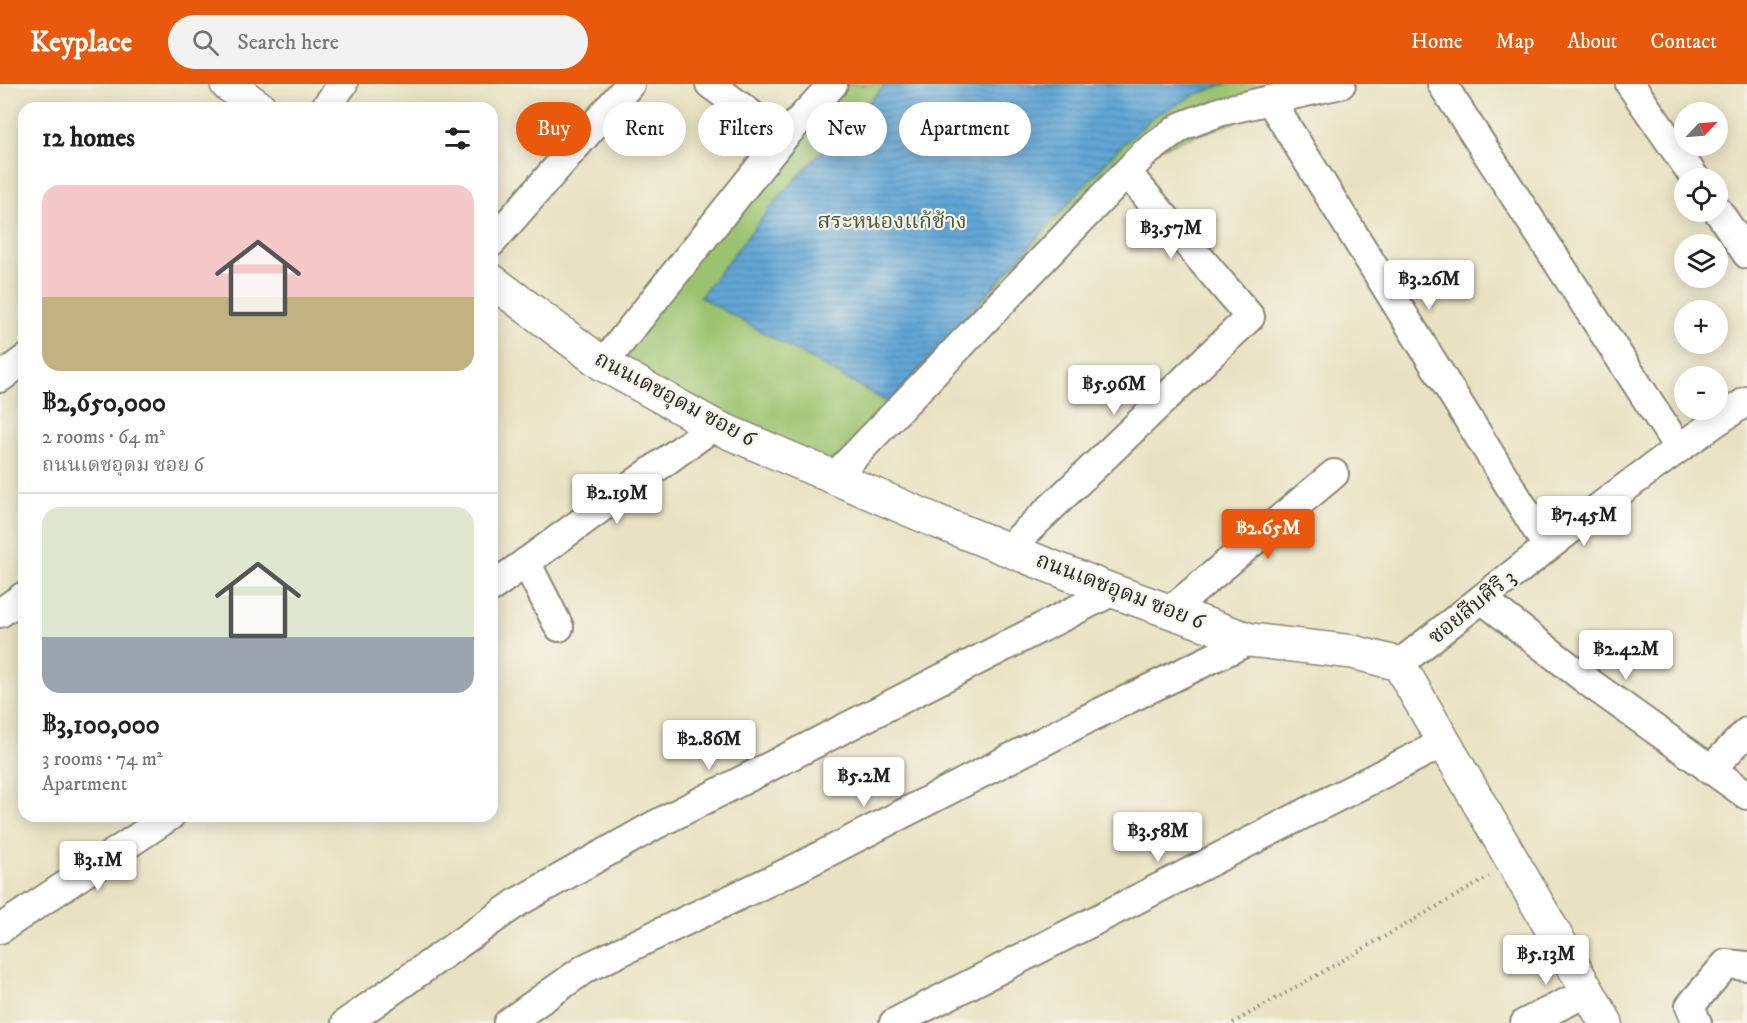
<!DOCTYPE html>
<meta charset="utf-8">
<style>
body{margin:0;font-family:"IM FELL DW Pica","Noto Serif Thai",serif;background:#f2f2f2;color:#202124;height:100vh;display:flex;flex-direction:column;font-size:22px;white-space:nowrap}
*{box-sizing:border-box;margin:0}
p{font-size:20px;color:#757577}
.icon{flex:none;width:33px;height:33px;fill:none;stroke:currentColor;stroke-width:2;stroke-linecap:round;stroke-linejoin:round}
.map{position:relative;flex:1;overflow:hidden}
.panel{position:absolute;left:18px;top:18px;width:480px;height:720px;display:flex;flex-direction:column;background:#fff;border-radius:18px;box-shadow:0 3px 15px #0003}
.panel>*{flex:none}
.hud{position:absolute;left:516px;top:18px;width:570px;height:54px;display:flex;gap:12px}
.needle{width:39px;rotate:65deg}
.controls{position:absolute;left:1674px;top:18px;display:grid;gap:12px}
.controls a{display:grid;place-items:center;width:54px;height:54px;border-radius:50%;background:#fff;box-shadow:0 3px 15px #0003;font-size:30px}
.price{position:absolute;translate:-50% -51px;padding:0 14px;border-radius:6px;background:#fff;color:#222;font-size:20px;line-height:39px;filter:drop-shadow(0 2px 3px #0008)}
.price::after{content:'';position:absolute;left:50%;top:36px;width:18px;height:14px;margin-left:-9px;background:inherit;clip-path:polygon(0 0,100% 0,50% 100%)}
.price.current{background:#ea580c;color:#fff}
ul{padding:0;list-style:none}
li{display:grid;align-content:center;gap:12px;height:318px;padding:0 24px}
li+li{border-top:2px solid #e0e0e0}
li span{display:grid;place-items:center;height:186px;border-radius:18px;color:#555}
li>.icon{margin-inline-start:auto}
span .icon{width:108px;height:108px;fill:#fffc;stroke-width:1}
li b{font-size:26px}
h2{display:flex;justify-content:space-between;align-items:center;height:72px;padding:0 24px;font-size:26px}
.chip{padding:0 21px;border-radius:27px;background:#fff;box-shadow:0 3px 15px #0003;font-size:21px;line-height:54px}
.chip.current{background:#ea580c;color:#fff}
header{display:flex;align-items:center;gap:36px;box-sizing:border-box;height:84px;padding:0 30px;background:#ea580c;color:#fff}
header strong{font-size:28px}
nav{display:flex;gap:33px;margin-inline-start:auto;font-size:21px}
.search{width:420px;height:54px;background:#f2f2f2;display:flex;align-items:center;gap:15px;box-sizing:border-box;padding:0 21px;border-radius:33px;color:#757577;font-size:22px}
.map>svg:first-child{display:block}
.green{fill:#9cc470;stroke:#64784e;stroke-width:1.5}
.water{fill:url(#water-rules);stroke:#466880;stroke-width:1.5}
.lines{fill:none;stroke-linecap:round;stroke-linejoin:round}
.minor-casing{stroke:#8a8676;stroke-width:32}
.tertiary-casing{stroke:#8a8676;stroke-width:36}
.path{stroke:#8a8676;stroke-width:4;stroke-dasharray:1.5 4.5;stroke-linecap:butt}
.minor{stroke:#fff;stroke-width:28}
.tertiary{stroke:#fff;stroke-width:33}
.labels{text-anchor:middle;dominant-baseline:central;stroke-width:4.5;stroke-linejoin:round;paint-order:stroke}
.park-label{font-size:22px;fill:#4d5940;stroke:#f7f3e8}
.street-label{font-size:22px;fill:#2b2b2b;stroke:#f7f3e8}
</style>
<header>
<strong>Keyplace</strong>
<div class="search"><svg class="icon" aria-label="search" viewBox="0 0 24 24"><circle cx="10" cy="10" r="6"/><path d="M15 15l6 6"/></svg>Search here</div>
<nav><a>Home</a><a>Map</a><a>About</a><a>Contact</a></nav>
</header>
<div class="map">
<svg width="1747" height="939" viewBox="0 0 1747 939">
<defs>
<pattern id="water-rules" width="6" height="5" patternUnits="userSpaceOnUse" patternTransform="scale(1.5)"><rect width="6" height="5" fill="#60a6d6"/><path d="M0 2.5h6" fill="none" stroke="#4f87ae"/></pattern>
</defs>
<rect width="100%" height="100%" fill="#f7f3e8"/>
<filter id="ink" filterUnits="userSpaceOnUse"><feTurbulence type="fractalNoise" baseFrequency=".0167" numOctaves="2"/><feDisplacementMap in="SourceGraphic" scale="12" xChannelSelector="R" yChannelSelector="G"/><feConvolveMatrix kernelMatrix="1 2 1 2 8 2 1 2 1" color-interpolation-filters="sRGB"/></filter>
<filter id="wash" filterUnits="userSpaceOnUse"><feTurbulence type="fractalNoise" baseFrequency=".008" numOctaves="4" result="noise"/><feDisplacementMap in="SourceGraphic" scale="24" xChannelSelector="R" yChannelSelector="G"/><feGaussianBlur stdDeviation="1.35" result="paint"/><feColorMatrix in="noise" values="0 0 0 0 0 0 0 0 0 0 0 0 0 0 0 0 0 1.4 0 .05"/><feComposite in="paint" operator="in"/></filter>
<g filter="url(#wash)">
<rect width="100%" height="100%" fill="#e9e2c2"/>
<polygon class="green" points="833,0 1341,0 1144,70 834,393 603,280"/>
<polygon class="water" points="886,0 1226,0 1195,11 1153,33 1114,69 889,319 700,213 778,114"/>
</g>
<g filter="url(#ink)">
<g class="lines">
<defs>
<g id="minor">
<polyline points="710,0 783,54"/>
<polyline points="1442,0 1678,363"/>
<polyline points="1630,0 1695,94"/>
<polyline points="1270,16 1547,462"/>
<polyline points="325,24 343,0"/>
<polyline points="1718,127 1747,170"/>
<polyline points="492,158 630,0"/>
<polyline points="603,280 783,54 833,0"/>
<polyline points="0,294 24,276"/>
<polyline points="834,393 1144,70 1182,42 1222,27 1341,0"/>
<polyline points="1009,464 1250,233 1127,89"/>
<polyline points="526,478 559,543"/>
<polyline points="492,503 714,342"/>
<polyline points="1482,515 1590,599 1747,711"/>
<polyline points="1171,526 1334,390"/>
<polyline points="0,529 24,512"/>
<path d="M1399,580C1514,490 1626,398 1747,317"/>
<polyline points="1710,686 1747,648"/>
<polyline points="0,845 170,732"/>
<polyline points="346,939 518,818 655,741 1113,507"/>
<polyline points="508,939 586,884 797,784 1087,635 1250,556"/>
<polyline points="894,939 1443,659"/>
<polyline points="1525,939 1588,908"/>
<polyline points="1697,939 1690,922 1726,880 1747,882"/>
</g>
<g id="tertiary">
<polyline points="227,0 260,24"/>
<polyline points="492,197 603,280 714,342 936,437 1113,507 1250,556 1353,568 1399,580 1606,939"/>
</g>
</defs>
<use href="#minor" class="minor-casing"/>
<use href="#tertiary" class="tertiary-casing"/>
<polyline class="path" points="1233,939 1489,793"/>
<use href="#minor" class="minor"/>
<use href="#tertiary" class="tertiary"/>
</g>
</g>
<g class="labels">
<g class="park-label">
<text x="892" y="137">สระหนองแก้ช้าง</text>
</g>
<g class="street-label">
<text transform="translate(675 315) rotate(28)">ถนนเดชอุดม ซอย 6</text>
<text transform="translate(1120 507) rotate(21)">ถนนเดชอุดม ซอย 6</text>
<text transform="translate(1472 523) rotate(-39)">ซอยสืบศิริ 3</text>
</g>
</g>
</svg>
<div class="controls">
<a><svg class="needle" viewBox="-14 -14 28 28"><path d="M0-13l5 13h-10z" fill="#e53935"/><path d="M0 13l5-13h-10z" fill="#757577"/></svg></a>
<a><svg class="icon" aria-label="locate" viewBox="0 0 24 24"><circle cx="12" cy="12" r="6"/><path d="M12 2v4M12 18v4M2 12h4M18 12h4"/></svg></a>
<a><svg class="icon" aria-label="layers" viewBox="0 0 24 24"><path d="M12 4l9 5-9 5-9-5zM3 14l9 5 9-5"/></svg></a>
<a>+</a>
<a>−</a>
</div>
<b class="price" style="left:1171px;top:176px">฿3.57M</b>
<b class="price" style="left:1429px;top:227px">฿3.26M</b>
<b class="price" style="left:1114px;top:332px">฿5.96M</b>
<b class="price" style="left:617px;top:441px">฿2.19M</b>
<b class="price" style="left:1584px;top:463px">฿7.45M</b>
<b class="price current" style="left:1268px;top:476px">฿2.65M</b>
<b class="price" style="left:1626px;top:597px">฿2.42M</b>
<b class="price" style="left:709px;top:687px">฿2.86M</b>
<b class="price" style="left:864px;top:724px">฿5.2M</b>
<b class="price" style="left:1158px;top:779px">฿3.58M</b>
<b class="price" style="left:98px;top:808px">฿3.1M</b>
<b class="price" style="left:1546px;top:902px">฿5.13M</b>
<div class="hud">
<a class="chip current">Buy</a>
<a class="chip">Rent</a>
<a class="chip">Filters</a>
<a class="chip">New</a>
<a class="chip">Apartment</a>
</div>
<section class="panel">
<h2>12 homes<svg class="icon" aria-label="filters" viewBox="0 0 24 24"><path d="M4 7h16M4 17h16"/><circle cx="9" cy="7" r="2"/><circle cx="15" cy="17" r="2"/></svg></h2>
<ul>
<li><span style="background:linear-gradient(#f6c9c9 60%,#c2b280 0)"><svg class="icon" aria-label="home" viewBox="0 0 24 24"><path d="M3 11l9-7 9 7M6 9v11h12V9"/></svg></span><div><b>฿2,650,000</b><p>2 rooms · 64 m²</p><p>ถนนเดชอุดม ซอย 6</p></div></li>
<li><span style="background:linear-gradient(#dfe7d0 70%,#9aa5b1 0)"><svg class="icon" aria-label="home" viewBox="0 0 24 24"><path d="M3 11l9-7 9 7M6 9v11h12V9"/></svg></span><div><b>฿3,100,000</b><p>3 rooms · 74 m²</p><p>Apartment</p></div></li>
</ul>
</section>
</div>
